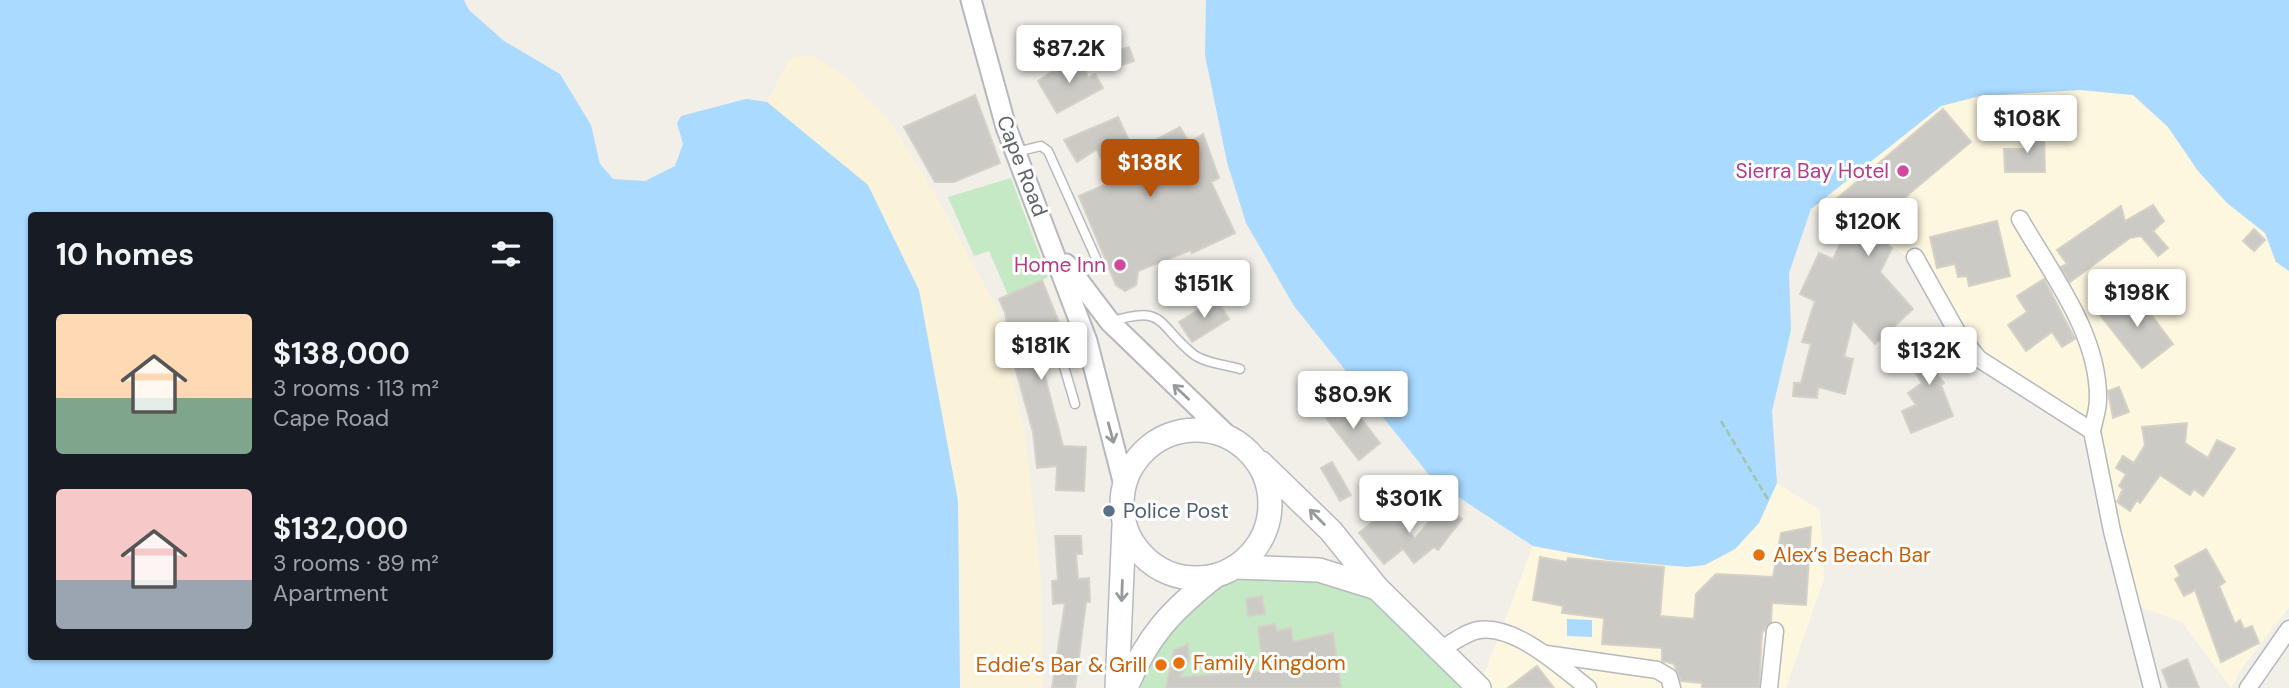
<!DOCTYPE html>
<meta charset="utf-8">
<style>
body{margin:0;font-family:"DM Sans",sans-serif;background:#242831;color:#f1f3f6;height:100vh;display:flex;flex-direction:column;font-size:26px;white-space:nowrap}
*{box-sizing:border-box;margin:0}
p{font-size:23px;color:#9ea1a6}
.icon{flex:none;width:38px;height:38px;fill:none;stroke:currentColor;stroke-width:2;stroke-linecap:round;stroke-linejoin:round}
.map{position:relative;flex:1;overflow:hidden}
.details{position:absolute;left:28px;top:212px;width:525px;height:448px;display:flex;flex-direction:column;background:#171b24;border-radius:7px;box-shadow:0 2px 5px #0004}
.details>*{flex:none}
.price{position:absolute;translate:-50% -60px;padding:0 16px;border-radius:7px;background:#fff;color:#222;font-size:23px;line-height:46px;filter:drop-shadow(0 2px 4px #0008)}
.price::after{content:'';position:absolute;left:50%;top:42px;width:21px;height:16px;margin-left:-10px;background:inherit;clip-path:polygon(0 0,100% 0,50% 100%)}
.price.active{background:#b45309;color:#fff}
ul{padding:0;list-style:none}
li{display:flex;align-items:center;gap:21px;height:175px;padding:0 28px}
li span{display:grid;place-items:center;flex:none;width:196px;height:140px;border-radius:7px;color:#555}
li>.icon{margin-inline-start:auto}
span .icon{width:84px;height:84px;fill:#fffc;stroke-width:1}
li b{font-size:30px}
h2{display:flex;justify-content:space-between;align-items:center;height:84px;padding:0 28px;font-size:30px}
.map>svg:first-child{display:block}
.commercial{fill:#fef7e0}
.green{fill:#c5e8c5}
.sand{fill:#fbf3d9}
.water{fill:#aadaff;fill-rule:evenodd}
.building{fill:#cccac5;stroke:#d6d1c6;stroke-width:2}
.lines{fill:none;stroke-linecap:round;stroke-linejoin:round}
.service-casing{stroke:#b5b8bc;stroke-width:11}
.minor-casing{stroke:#b5b8bc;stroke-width:19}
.tertiary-casing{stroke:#b5b8bc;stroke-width:23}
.secondary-casing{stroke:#b6babf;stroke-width:26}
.path{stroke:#9cc7a9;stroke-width:2.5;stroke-dasharray:7 3.5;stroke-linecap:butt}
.service{stroke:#fff;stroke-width:8}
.minor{stroke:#fff;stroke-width:16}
.tertiary{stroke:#fff;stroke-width:19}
.secondary{stroke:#fff;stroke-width:23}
.oneway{stroke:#979a9d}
.hotel-dot{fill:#d1479c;stroke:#fff;stroke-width:2.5}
.service-dot{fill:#5c6f8a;stroke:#fff;stroke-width:2.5}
.food-dot{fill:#e8710a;stroke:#fff;stroke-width:2.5}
.labels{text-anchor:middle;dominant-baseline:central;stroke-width:6;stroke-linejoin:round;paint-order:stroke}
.street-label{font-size:21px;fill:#5f6368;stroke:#fff}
.hotel-label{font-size:21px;fill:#b23c85;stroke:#fff;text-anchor:end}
.service-label{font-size:21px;fill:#4e5e75;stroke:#fff;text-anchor:start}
.food-label{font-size:21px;fill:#c56008;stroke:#fff;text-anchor:start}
</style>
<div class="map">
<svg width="2289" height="688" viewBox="0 0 2289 688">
<rect width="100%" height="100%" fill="#f1efe8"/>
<g class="commercial">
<polygon points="2080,90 2133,95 2168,127 2198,171 2227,203 2265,233 2276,262 2289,271 2289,607 2242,668 2231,688 2182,622 2132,604 2092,431 1979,359 1922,270 1896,249 1811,209 1941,106 1980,96"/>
<polygon points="1777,483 1820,510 1824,579 1786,688 1479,688 1533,546 1608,560 1687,567 1705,565 1735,549 1758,523"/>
</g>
<g class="green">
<polygon points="1011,178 1048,277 1008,295 989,251 974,256 948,197"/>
<polygon points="1230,574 1324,575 1394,611 1470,688 1141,688 1148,633"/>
</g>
<polygon class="sand" points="811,55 848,78 892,124 935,194 996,306 1025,435 1041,579 1043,688 960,688 958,501 868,185 767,102 790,58"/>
<g class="water">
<path d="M0,0H464L469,10L504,41L560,74L591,125L600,164L613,179L645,181L675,166L683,144L677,123L681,116L746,99L767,102L868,185L919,290L958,501L960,688H0ZM32,215H550V656H32Z"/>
<polygon points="1206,0 2289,0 2289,271 2276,262 2265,233 2227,203 2198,171 2168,127 2133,95 2080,90 1980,96 1941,106 1811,209 1789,273 1791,330 1772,411 1777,483 1759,523 1735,549 1705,565 1687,567 1608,560 1533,546 1434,481 1294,306 1246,223 1227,162 1205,55"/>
<polygon points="1567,619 1592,620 1592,637 1567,636"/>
</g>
<g class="building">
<polygon points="1129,47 1134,61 1112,68 1107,54"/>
<polygon points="1081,59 1088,78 1095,74 1103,88 1057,113 1038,81 1056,69"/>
<polygon points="975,95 1000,163 954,182 935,182 904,127"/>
<polygon points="1943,109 1971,142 1872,225 1893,235 1888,246 1892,248 1880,272 1913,309 1875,344 1853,320 1844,357 1853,359 1845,394 1818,387 1817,398 1793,396 1794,383 1801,383 1811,344 1802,342 1815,301 1800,294 1819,253 1833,259 1852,219 1835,200"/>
<polygon points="2071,115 2073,135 2051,137 2048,118"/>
<polygon points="1118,117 1134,152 1180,127 1189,143 1203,134 1219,178 1211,182 1235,233 1192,253 1191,250 1138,271 1136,285 1125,291 1116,285 1079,196 1111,182 1097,149 1077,162 1064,140"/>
<polygon points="2026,132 2044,132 2045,172 2005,172 2004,149 2026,149"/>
<polygon points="2153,205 2164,221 2153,231 2168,248 2158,256 2141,236 2130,238 2070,282 2061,267 2067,264 2057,250 2121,206 2125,221"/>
<polygon points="1997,221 2010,276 1969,286 1967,276 1958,277 1955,264 1937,268 1930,237"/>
<polygon points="2254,229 2265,240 2254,251 2243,241"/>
<polygon points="2044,279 2075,339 2062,347 2052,332 2026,351 2008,325 2027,312 2017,296"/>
<polygon points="1042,280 1062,330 1036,342 1063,446 1086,447 1084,491 1056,490 1057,466 1037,468 1033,432 1010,349 1005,312 999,299"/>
<polygon points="2132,289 2173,344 2142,368 2100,315"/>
<polygon points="1216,299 1229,319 1192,342 1179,322"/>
<polygon points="1943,336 1956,356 1935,371 1944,383 1941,385 1953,416 1911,433 1902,411 1916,405 1908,393 1922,383 1907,360"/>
<polygon points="2119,387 2129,412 2113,418 2108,391"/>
<polygon points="1348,402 1380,443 1359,460 1326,418"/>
<polygon points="2187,423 2185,443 2208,458 2217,440 2235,449 2203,496 2194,489 2190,495 2160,475 2140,503 2137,500 2130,511 2117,502 2123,489 2119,486 2126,474 2116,468 2123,456 2134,463 2145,445 2142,427"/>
<polygon points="1332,462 1351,495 1340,501 1321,468"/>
<polygon points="1442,504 1462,519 1438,550 1434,547 1414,563 1403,549 1384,564 1359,533 1390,508 1415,539"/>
<polygon points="1811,527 1806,605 1772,603 1771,622 1762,633 1759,688 1702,688 1702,683 1681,681 1674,664 1662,661 1662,648 1602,644 1604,618 1562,613 1563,606 1533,600 1540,557 1567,562 1568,558 1664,567 1660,616 1694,619 1696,594 1716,574 1773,577 1781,533"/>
<polygon points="1055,536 1081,536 1082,554 1076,554 1078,579 1089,578 1090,602 1086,602 1075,688 1052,688 1065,603 1053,604 1052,581 1058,580"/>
<polygon points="2206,549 2225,582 2219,586 2235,624 2240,620 2244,629 2252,626 2259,643 2221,662 2195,590 2184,596 2175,579 2180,576 2175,566"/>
<polygon points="1262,596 1265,614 1248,616 1246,599"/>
<polygon points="1275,624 1277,631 1291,628 1293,642 1333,633 1341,688 1166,688 1174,650 1188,644 1189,660 1180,677 1263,671 1258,627"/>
<polygon points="2187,659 2199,688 2169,688 2162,670"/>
<polygon points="1537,666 1554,688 1508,688"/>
</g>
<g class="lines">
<defs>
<g id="service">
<polyline points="1016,152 1041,146 1048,151 1096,258 1090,269 1077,275"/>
<path d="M1110,322C1166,304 1156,324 1193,354C1204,363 1227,365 1240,369"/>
<polyline points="1075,404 1058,346 1083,330"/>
</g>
<g id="minor">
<path d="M2020,219C2051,273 2099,334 2098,399C2098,410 2094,421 2092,431"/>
<polyline points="1915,257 1957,332 1979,359 2092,431 2112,531 2152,688"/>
<path d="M1440,650C1452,643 1466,632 1479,630C1516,625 1561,667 1588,688"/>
<polyline points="1546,654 1657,670 1669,677 1672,688"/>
<polyline points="1769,688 1775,631"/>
<polyline points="2248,688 2289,629"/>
</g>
<g id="tertiary">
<polyline points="971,0 1006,127 1087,341 1124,485"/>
<polyline points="1066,264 1110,322 1231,439"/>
</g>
<g id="secondary">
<circle cx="1196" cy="504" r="74"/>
<polyline points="1261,463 1331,531 1377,588 1479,688"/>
<polyline points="1235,567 1319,570 1377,588"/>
<polyline points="1117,688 1124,526"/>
<path d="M1126,688C1147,636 1172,610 1215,576"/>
</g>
</defs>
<use href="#service" class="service-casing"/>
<use href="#minor" class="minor-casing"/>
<use href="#tertiary" class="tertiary-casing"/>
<use href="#secondary" class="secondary-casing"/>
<polyline class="path" points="1721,421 1769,501"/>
<use href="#service" class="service"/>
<use href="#minor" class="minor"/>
<use href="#tertiary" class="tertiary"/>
<use href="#secondary" class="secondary"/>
</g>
<defs><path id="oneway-shaft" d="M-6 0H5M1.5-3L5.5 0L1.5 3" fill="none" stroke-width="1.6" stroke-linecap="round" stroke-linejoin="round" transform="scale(1.75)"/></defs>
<g class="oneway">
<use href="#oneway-shaft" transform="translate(1181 392) rotate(-137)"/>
<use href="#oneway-shaft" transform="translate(1111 433) rotate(75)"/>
<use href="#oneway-shaft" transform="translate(1317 517) rotate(-135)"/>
<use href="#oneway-shaft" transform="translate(1122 591) rotate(92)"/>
</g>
<g class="hotel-dot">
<circle cx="1903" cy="171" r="7"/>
<circle cx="1120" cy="265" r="7"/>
</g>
<circle class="service-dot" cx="1109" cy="511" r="7"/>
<g class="food-dot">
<circle cx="1759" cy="555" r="7"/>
<circle cx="1179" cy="663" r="7"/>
<circle cx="1161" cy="665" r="7"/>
</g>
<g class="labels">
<g class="street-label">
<text transform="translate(1022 166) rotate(69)">Cape Road</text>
</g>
<g class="hotel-label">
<text x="1889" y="171">Sierra Bay Hotel</text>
<text x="1106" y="265">Home Inn</text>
</g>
<g class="service-label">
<text x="1123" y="511">Police Post</text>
</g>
<g class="food-label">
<text x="1773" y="555">Alex’s Beach Bar</text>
<text x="1193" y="663">Family Kingdom</text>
<text x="1147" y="665" text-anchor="end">Eddie’s Bar &amp; Grill</text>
</g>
</g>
</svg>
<b class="price" style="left:1069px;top:85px">$87.2K</b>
<b class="price" style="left:2027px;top:155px">$108K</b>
<b class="price active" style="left:1150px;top:199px">$138K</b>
<b class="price" style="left:1868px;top:258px">$120K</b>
<b class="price" style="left:1204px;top:320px">$151K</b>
<b class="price" style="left:2137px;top:329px">$198K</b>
<b class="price" style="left:1041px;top:382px">$181K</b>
<b class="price" style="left:1929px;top:387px">$132K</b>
<b class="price" style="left:1353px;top:431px">$80.9K</b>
<b class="price" style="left:1409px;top:535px">$301K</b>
<section class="details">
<h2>10 homes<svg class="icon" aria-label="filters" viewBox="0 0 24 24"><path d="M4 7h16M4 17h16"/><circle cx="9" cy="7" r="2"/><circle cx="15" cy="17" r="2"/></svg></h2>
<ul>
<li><span style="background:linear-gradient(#ffd9b3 60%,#7fa58c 0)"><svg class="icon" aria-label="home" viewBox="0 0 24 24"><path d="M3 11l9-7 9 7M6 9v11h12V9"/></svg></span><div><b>$138,000</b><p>3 rooms · 113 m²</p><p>Cape Road</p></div></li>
<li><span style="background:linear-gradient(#f6c9c9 65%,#9aa5b1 0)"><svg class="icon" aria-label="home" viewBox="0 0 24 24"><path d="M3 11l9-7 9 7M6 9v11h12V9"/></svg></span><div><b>$132,000</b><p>3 rooms · 89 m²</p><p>Apartment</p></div></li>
</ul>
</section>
</div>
